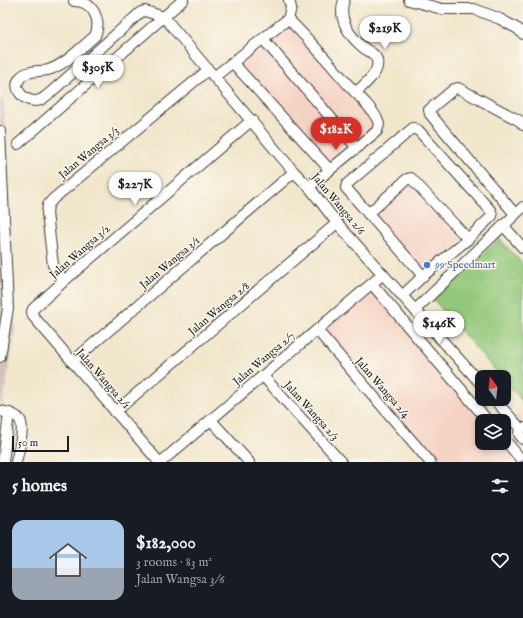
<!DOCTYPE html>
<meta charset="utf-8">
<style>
body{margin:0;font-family:"IM FELL English",serif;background:#242831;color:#f1f3f6;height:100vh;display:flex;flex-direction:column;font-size:15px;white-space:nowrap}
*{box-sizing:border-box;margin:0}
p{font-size:13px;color:#9ea1a6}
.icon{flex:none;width:22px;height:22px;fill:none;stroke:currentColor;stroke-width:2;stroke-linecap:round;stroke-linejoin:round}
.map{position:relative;height:462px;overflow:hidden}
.sheet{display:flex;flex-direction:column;background:#171b24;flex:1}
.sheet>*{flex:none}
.needle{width:26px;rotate:345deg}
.tools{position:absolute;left:475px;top:370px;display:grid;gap:8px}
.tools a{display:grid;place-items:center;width:36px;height:36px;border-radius:8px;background:#171b24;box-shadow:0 2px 6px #0003;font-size:20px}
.scale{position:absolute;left:12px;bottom:10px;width:57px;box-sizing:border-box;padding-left:4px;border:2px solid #1c1c1c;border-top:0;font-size:11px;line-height:14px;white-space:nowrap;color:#1c1c1c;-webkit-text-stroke:3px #fbf7ec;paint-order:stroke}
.price{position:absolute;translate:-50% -34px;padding:0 9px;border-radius:14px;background:#fff;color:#222;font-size:13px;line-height:26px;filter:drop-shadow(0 1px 2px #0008)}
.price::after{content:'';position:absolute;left:50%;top:24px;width:12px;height:9px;margin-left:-6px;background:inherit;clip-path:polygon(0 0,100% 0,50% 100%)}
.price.active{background:#d93025;color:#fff}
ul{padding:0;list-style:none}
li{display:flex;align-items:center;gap:12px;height:100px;padding:0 12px}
li span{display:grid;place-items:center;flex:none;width:112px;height:80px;border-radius:12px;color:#555}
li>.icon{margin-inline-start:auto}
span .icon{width:48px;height:48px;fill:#fffc;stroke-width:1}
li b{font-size:17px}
h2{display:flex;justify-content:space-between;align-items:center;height:48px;padding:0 12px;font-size:17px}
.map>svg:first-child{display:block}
.built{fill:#f5d3c2}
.industrial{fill:#d1c0bd}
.green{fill:#93c779;stroke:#58724a}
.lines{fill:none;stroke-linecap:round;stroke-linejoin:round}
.minor-casing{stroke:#3c3a36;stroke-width:12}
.minor{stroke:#fff;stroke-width:10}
.shop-dot{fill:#3f7fe0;stroke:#fbf7ec;stroke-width:1.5}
.labels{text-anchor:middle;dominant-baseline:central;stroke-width:3;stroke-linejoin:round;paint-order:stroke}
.street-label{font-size:11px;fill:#1c1c1c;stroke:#fbf7ec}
.shop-label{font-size:11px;fill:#366cbe;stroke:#fbf7ec;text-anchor:start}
</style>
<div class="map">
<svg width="523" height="462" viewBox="0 0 523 462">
<rect width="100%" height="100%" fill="#fbf7ec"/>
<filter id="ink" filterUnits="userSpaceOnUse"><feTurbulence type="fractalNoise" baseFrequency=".025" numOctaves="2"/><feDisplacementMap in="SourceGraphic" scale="8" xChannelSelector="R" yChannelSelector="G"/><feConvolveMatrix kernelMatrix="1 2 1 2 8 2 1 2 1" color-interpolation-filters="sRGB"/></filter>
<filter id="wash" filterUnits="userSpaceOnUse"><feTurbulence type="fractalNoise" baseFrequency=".012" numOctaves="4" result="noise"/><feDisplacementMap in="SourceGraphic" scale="16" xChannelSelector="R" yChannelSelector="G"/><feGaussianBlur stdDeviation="0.9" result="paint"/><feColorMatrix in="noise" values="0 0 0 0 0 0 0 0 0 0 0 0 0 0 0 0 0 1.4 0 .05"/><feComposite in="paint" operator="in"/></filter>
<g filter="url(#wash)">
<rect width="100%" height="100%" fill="#f1e7cc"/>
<g class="built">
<polygon points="288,23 375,121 375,128 330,166 237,63"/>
<polygon points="409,182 462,240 424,272 372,215"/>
<polygon points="373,289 482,421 482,443 504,443 504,426 523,410 523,462 435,462 324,330"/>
</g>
<polygon class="industrial" points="0,100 3,100 15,331 0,420"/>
<polygon class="green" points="500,239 523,265 523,402 504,380 504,377 501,377 433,299"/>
</g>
<g filter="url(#ink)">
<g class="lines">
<defs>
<g id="minor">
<path d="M344,0C337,19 350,37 364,48C367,51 372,52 374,55C378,59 378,65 376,70C373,78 362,86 356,93"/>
<polyline points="409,0 442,9 474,9 500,19 518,29 523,34"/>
<path d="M74,1C93,1 102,20 95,36C82,47 65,65 48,70C40,72 27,70 21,77C10,88 26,105 40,100C43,99 47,95 50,93L141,12L145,11L164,17"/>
<polyline points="164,17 294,172 309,187 337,223 482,385"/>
<path d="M288,19C310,40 330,64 351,88C360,97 376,112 379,124L377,131L309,187"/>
<polyline points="288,19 291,8 289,0"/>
<polyline points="263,39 357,148"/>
<polyline points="233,63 330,170"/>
<polyline points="214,77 288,19"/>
<polyline points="0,131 8,308 0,357"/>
<polyline points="18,144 183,0"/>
<polyline points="368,214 407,179 411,178 468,239"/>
<polyline points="515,214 430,114 429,110 454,89 458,88 520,121 523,125"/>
<polyline points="503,225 523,248"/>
<polyline points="64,281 53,265 47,213 48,205 53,199 208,70"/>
<polyline points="372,284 488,421"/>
<polyline points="402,296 423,276 468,239 492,216 491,211 418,130 413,128 347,184 346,188 423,276"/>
<polyline points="415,310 523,207"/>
<polyline points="317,330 430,462"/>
<polyline points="72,362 294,172"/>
<polyline points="263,376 341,462"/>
<polyline points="494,399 520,428 523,428"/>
<path d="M0,411C7,412 16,414 20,420C25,428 18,453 16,462"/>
<polyline points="115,412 337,223"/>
<polyline points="211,420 249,462"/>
<polyline points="520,428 519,434 523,439"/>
<polyline points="504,439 519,457"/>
<polyline points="3,462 9,413"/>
<polyline points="159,462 33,316 32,312 33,309 64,281 252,120"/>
<polyline points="161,462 383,274"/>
</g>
</defs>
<use href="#minor" class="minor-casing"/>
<use href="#minor" class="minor"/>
</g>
</g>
<circle class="shop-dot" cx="427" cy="265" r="4"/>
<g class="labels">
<g class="street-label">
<text transform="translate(89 153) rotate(-40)">Jalan Wangsa 3/3</text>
<text transform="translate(338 204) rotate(50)">Jalan Wangsa 2/6</text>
<text transform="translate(80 252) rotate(-41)">Jalan Wangsa 3/2</text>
<text transform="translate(170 263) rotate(-40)">Jalan Wangsa 3/1</text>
<text transform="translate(219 309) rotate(-40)">Jalan Wangsa 2/8</text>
<text transform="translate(264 359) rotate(-40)">Jalan Wangsa 2/7</text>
<text transform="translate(103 379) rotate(49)">Jalan Wangsa 2/1</text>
<text transform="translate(382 388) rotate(49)">Jalan Wangsa 2/4</text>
<text transform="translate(311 411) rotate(48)">Jalan Wangsa 2/3</text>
</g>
<g class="shop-label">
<text x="435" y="265">99 Speedmart</text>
</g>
</g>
</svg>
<div class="tools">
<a><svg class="needle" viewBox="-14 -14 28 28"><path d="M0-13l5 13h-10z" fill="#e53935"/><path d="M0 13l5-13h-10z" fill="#9ea1a6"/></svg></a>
<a><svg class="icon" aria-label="layers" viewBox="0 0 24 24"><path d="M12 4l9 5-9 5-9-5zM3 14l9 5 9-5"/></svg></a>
</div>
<div class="scale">50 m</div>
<b class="price" style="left:385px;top:50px">$219K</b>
<b class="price" style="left:98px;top:89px">$305K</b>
<b class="price active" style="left:336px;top:151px">$182K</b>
<b class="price" style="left:135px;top:206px">$227K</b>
<b class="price" style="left:439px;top:345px">$146K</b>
</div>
<section class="sheet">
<h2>5 homes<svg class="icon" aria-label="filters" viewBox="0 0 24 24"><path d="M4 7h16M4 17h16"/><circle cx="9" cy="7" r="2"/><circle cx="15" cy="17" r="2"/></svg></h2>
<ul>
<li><span style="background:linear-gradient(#a9c7e8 60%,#9aa5b1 0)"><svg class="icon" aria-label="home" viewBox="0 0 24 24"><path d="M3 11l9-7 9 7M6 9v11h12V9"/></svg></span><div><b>$182,000</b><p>3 rooms · 83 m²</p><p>Jalan Wangsa 3/6</p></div><svg class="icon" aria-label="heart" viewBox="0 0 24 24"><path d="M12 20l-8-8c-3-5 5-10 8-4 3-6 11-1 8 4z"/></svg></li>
</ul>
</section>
